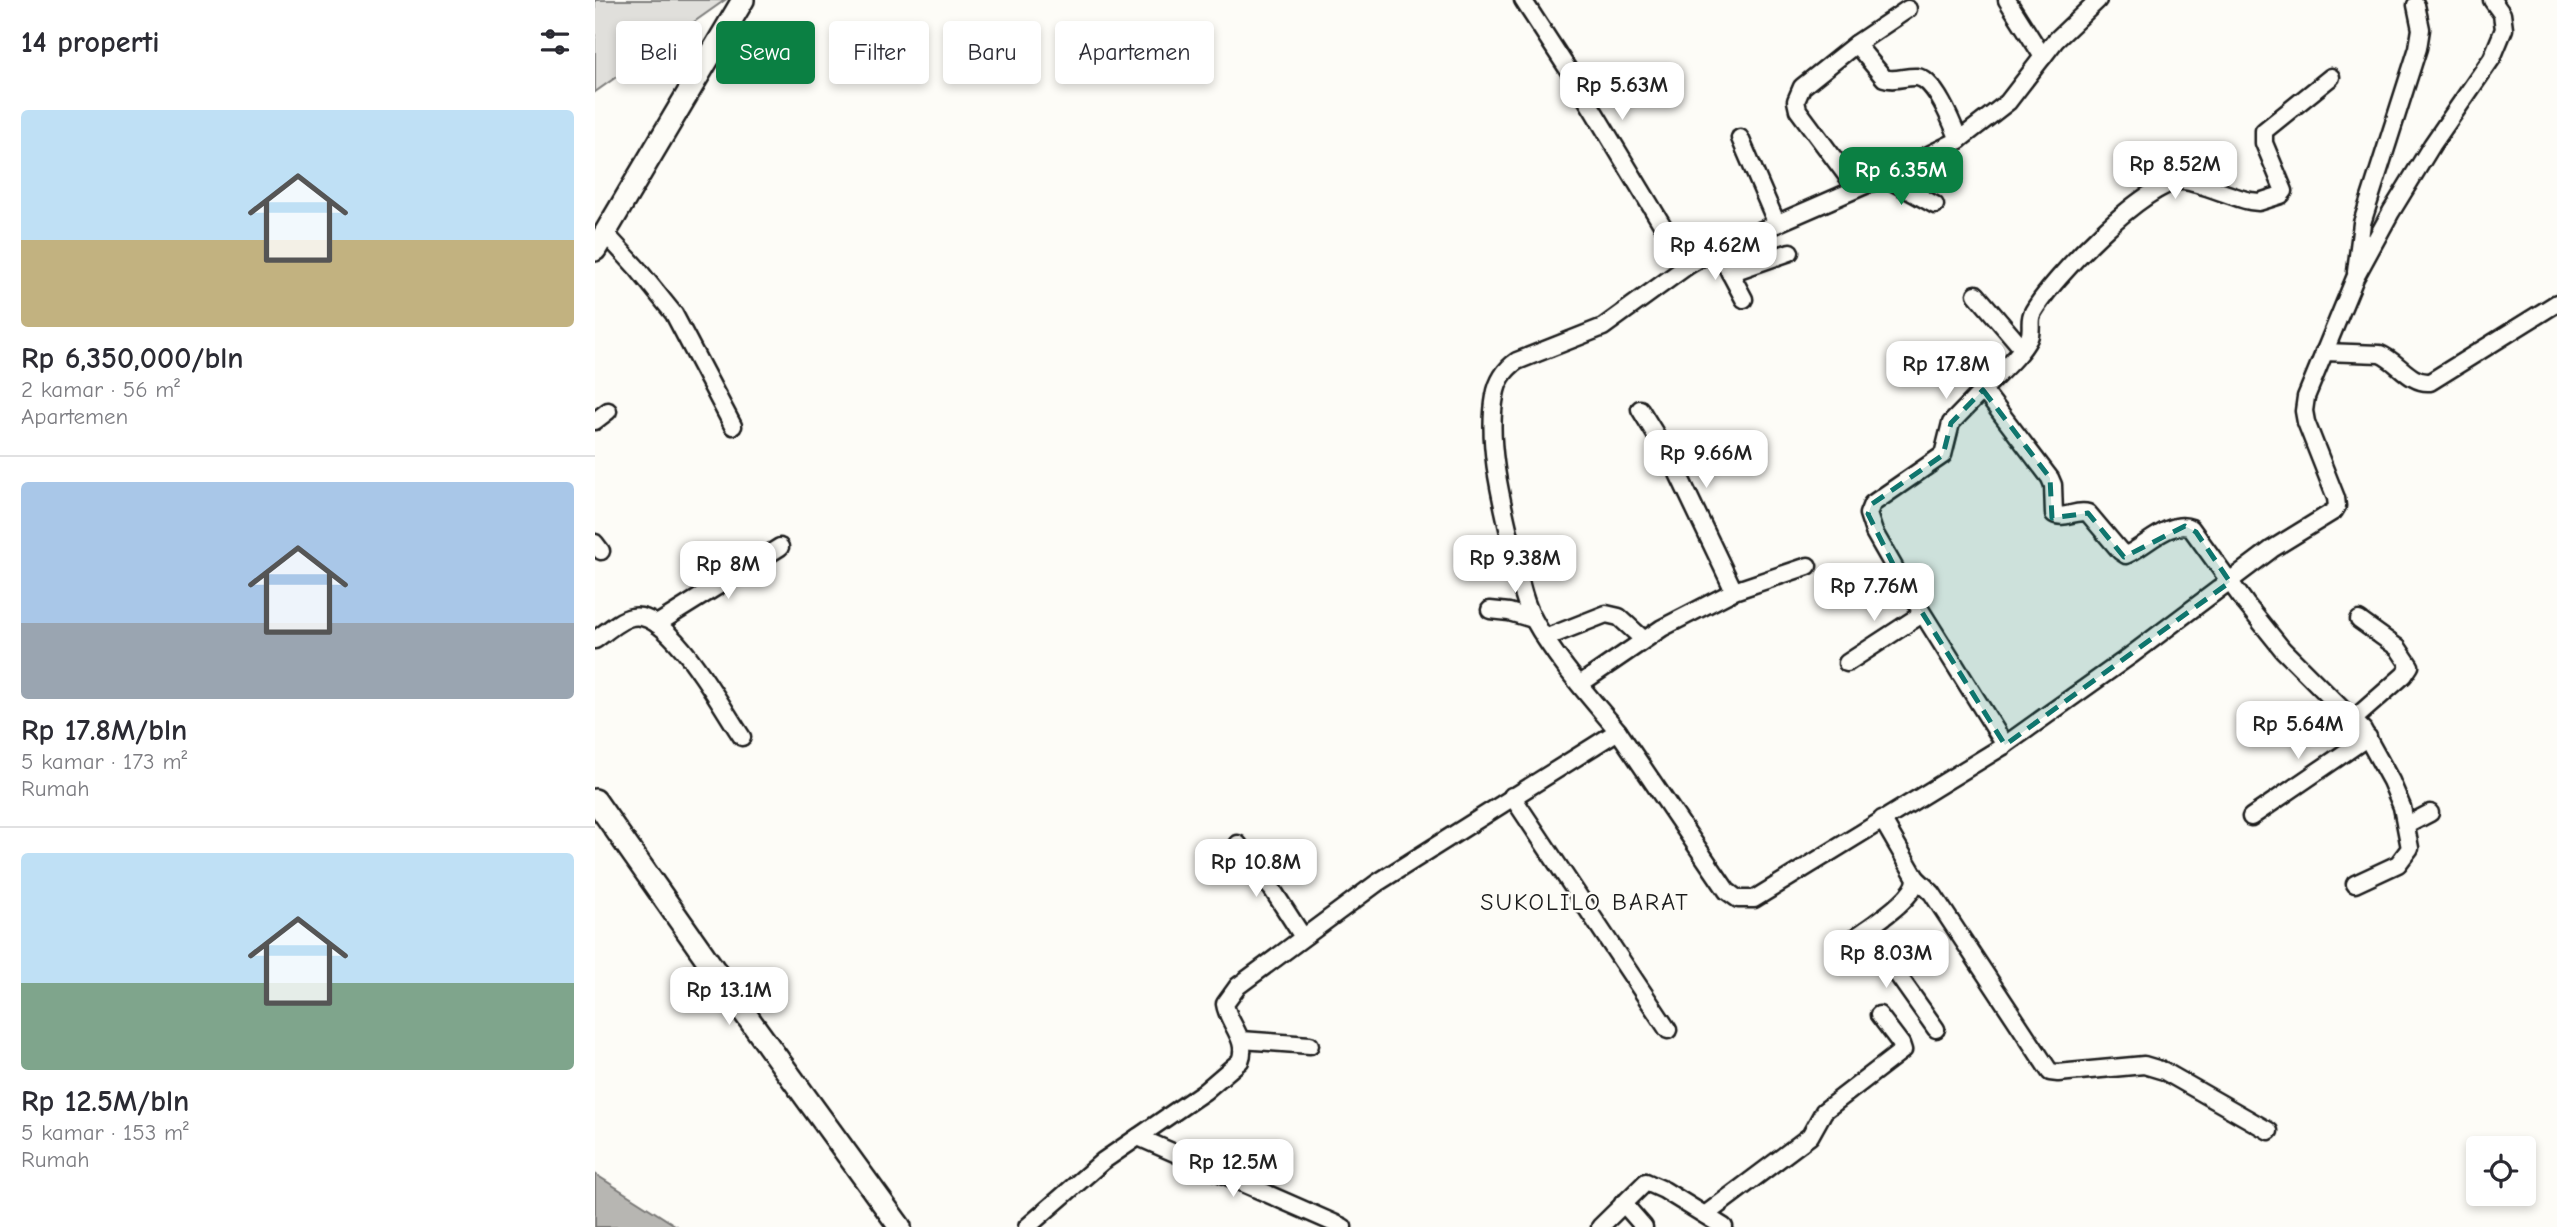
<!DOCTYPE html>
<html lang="id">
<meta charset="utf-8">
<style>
body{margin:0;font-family:"Comic Neue",sans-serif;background:#f2f2f3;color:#2b2b33;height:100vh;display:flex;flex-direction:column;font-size:26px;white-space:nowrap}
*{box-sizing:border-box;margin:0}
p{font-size:23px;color:#7c7c81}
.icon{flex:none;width:38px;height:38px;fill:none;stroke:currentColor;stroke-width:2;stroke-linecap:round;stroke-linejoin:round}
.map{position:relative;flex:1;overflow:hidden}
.details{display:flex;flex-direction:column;background:#fff;width:595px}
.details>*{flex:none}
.hud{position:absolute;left:21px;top:21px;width:665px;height:63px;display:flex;gap:14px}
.controls{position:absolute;left:1871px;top:1136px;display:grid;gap:14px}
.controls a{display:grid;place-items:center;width:70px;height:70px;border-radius:7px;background:#fff;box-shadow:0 4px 10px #0003;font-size:35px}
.price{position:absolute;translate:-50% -60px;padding:0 16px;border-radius:14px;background:#fff;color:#222;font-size:23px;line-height:46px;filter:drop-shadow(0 2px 4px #0008)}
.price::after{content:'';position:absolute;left:50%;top:42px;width:21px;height:16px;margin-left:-10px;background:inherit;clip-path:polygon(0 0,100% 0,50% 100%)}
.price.current{background:#0b8043;color:#fff}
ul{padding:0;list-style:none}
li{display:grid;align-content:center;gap:14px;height:371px;padding:0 21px}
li+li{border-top:2px solid #e1e1e2}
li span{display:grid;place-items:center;height:217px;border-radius:7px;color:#555}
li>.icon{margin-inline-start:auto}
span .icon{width:126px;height:126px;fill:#fffc;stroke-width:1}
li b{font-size:30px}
h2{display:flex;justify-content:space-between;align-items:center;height:84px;padding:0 21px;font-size:30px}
.pill{padding:0 24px;border-radius:7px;background:#fff;box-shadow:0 4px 10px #0003;font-size:24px;line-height:63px}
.pill.current{background:#0b8043;color:#fff}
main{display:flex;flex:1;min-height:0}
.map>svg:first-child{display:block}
.green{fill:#e0dfdb;stroke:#7e7e7c;stroke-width:2}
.water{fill:#b7b6b2;stroke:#797876;stroke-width:2}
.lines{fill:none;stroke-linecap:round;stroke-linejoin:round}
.minor-casing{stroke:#1c1c1c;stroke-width:21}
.major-casing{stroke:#1c1c1c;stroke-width:26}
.minor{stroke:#fdfcf7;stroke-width:16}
.major{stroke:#fdfcf7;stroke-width:21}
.marked{fill:#0f766e;fill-opacity:0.2;stroke:#0f766e;stroke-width:5;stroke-dasharray:14 9;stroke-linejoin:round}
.labels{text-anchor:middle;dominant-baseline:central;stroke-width:5;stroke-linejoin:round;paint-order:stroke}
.quarter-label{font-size:24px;letter-spacing:2px;fill:#1c1c1c;stroke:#fdfcf7}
</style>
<main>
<section class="details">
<h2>14 properti<svg class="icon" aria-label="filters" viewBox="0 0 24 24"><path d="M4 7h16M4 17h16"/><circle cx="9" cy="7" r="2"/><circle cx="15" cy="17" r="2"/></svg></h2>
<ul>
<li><span style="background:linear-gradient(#bfe0f5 60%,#c2b280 0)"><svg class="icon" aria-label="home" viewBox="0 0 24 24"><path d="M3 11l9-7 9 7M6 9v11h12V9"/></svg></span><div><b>Rp 6,350,000/bln</b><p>2 kamar · 56 m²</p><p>Apartemen</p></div></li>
<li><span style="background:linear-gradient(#a9c7e8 65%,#9aa5b1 0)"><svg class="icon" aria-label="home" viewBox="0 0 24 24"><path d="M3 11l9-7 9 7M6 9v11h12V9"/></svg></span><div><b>Rp 17.8M/bln</b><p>5 kamar · 173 m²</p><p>Rumah</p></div></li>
<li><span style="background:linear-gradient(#bfe0f5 60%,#7fa58c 0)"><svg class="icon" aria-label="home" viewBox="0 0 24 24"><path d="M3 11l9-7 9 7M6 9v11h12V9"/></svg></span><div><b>Rp 12.5M/bln</b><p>5 kamar · 153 m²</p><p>Rumah</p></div></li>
</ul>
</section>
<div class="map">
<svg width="1962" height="1227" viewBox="0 0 1962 1227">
<rect width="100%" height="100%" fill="#fdfcf7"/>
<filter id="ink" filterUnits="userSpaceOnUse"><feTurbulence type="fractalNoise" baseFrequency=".0143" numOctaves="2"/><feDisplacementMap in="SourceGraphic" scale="14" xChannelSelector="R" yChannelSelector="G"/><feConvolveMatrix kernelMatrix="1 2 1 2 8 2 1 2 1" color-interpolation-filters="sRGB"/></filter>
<g filter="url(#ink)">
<polygon class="green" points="0,0 130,0 0,92"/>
<polygon class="water" points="0,1174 83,1227 0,1227"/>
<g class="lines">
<defs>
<g id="minor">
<polyline points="928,0 978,77 1092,266"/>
<polyline points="1412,0 1448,57"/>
<path d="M1261,44L1289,78C1300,82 1310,76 1322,77C1340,79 1358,125 1364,140"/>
<polyline points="1145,138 1182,224"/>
<polyline points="1289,177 1340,205"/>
<polyline points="1261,188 1203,110 1201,101 1207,87 1261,44 1313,9"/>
<polyline points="10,233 42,268 79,314 138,426"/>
<polyline points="1122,248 1149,299"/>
<polyline points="1761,272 1767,223 1823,48 1826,29 1821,5"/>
<polyline points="1135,273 1195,252"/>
<polyline points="1381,294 1427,348"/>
<path d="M1729,352L1785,354C1803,361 1815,384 1835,382L1962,303"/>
<path d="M1388,390C1403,374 1424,357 1434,338C1438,329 1433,320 1438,312C1456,280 1552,179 1588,181C1604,182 1636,197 1655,201L1664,202L1686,195L1689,191L1669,143V131L1736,77"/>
<polyline points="1045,409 1078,463 1139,591"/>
<polyline points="0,421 13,411"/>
<polyline points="0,543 6,551"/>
<polyline points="895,610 914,612 938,619"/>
<polyline points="62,624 185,547"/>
<polyline points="950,638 1011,614 1024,617 1048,639"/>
<path d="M0,640C10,633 25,619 37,617C75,609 128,710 147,737"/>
<polyline points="1252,663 1327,614"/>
<polyline points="985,684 1067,628 1139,591 1213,566"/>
<polyline points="1759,719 1809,675 1815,666 1803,648 1764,620"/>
<polyline points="1023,731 1132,891 1143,899 1159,899 1410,745 1535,656 1677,549 1739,511 1742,506 1741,498 1711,422 1709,411 1711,397 1760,278 1796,212 1837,145 1897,58 1909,29 1907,14 1897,0"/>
<path d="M1410,745L1303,574L1279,532L1273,514L1277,504L1348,455L1356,423L1388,390L1455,478L1458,485L1459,514C1469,520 1481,509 1493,513L1525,551L1531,555C1550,547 1575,519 1596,528L1651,604L1688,650L1768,730L1796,781L1807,807L1815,848L1803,864L1760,884"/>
<polyline points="917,796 1073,1030"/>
<polyline points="1656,817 1773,737"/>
<polyline points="1812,825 1835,813"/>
<polyline points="643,844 652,860 677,889 708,937"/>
<polyline points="1321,878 1337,893 1455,1072 1463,1073 1549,1065 1569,1071 1674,1131"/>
<polyline points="1271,930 1341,1029"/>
<path d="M1258,939C1274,927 1322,898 1321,878L1287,819"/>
<polyline points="646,1040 715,1045"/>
<polyline points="543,1137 748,1227"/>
<polyline points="1028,1203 1049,1227"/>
<polyline points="1110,1215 1215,1136 1229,1111 1308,1050 1306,1044 1284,1015"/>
<path d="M432,1227L508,1161L610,1091L645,1061C654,1040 633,1024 630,1004L643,986L782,883L1023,731C994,696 961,660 939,620C928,601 924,576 919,554C908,506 891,445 900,396C902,382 910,369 922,361L1008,327L1092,266L1114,253L1289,177L1364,140L1413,102L1460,41L1503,0"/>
<polyline points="1005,1227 1051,1182 1069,1190 1129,1227"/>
</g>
<g id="major">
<polyline points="0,250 148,0"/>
<polyline points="0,800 151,1015 305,1227"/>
</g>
</defs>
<use href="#minor" class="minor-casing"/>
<use href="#major" class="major-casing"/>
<use href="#minor" class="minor"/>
<use href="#major" class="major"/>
</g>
</g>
<path class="marked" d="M1388,390L1455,478L1457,518L1493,513L1529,557L1590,526L1601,532L1635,582L1410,745L1303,574L1273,514L1277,504L1348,455L1356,423Z"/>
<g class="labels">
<g class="quarter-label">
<text x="990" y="902">SUKOLILO BARAT</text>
</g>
</g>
</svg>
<div class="controls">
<a><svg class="icon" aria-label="locate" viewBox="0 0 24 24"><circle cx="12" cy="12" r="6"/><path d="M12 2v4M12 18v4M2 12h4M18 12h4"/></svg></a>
</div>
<b class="price" style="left:1027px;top:122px">Rp 5.63M</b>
<b class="price" style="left:1580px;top:201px">Rp 8.52M</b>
<b class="price current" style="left:1306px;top:207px">Rp 6.35M</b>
<b class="price" style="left:1120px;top:282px">Rp 4.62M</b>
<b class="price" style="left:1351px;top:401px">Rp 17.8M</b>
<b class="price" style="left:1111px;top:490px">Rp 9.66M</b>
<b class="price" style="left:920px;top:595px">Rp 9.38M</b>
<b class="price" style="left:133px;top:601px">Rp 8M</b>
<b class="price" style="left:1279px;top:623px">Rp 7.76M</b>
<b class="price" style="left:1703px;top:761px">Rp 5.64M</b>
<b class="price" style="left:661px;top:899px">Rp 10.8M</b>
<b class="price" style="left:1291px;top:990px">Rp 8.03M</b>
<b class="price" style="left:134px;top:1027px">Rp 13.1M</b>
<b class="price" style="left:638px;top:1199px">Rp 12.5M</b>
<div class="hud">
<a class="pill">Beli</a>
<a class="pill current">Sewa</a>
<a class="pill">Filter</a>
<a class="pill">Baru</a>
<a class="pill">Apartemen</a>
</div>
</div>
</main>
